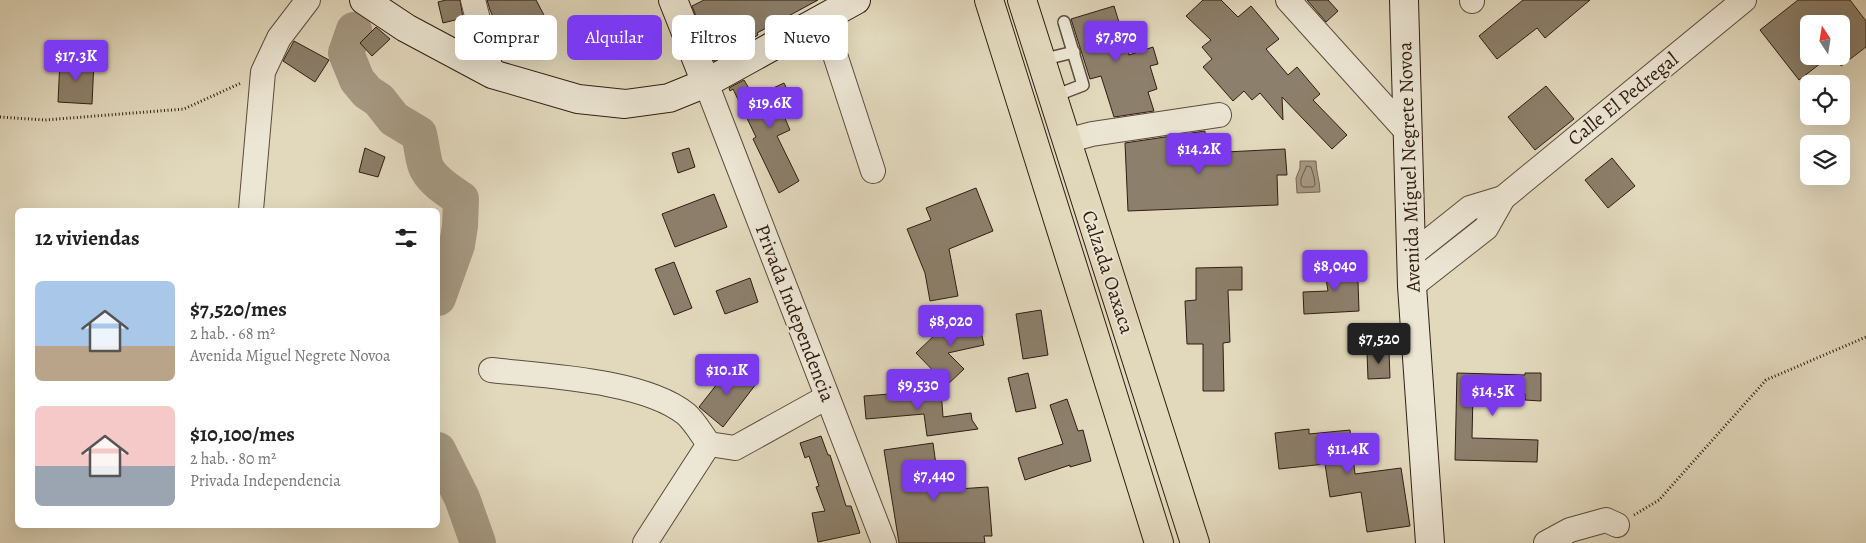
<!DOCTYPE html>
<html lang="es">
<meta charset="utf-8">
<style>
body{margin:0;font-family:Alegreya,serif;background:#f2f2f2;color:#222;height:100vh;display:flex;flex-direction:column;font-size:19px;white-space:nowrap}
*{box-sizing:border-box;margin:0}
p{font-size:16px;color:#767676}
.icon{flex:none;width:28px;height:28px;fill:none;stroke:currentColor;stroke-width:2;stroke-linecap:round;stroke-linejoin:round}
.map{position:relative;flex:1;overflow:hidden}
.sheet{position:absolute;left:15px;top:208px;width:425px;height:320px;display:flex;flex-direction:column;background:#fff;border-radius:8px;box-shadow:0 5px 20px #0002}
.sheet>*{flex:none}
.top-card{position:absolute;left:455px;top:15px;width:475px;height:45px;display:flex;gap:10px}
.needle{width:32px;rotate:348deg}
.tools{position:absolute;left:1800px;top:15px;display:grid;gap:10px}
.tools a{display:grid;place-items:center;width:50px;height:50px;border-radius:8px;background:#fff;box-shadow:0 5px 20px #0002;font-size:25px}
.price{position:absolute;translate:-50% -42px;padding:0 11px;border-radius:5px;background:#7c3aed;color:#fff;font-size:16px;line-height:32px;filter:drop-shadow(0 1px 2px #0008)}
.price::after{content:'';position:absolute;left:50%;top:30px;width:15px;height:11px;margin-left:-8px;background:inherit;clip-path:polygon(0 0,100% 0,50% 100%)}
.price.selected{background:#222;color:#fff}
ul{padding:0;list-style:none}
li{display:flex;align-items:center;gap:15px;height:125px;padding:0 20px}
li span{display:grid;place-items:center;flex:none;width:140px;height:100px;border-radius:8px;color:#555}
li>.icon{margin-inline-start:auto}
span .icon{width:60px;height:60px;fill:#fffc;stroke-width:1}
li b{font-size:21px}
h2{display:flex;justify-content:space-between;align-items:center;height:60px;padding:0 20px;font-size:21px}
.pill{padding:0 18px;border-radius:8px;background:#fff;box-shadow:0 5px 20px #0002;font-size:18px;line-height:45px}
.pill.selected{background:#7c3aed;color:#fff}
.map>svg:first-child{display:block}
.water{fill:#a59983;stroke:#766756}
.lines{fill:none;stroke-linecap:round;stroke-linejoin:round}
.shore{stroke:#6a5b4a;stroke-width:1}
.river{stroke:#a59983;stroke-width:36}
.building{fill:#8c7f6b;stroke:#2f1d12}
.lane-casing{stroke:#5c4c3d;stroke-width:14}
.street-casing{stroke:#5c4c3d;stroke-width:26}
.secondary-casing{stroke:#2f1d12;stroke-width:30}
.primary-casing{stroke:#2f1d12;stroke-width:30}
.path{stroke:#2f1d12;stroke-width:3;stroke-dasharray:1 2.5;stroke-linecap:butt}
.lane{stroke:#ece6d4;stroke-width:11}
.street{stroke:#ece6d4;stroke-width:24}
.secondary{stroke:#ece6d4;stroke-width:28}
.primary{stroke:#e2d9bd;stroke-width:28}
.labels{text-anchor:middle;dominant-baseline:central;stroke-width:4;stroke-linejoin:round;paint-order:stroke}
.street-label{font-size:20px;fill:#2f1d12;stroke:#ece6d4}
</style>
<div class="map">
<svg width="1866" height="543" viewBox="0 0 1866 543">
<rect width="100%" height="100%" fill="#e2d9bd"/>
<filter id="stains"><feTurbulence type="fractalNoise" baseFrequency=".004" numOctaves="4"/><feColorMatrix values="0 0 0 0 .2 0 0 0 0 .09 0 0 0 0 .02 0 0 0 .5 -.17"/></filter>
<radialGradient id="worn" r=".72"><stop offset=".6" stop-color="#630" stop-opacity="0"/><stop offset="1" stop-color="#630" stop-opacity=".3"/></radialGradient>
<path class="water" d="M1300,161H1316C1316,172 1320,181 1320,192L1297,193L1296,178L1300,168Z"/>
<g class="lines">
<polygon class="shore" points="1307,166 1311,167 1314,177 1315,185 1313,187 1303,187 1301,185 1301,179"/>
<g class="river">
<path d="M354,30L346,53L357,80L367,92L379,100L394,119L419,134C421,141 424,166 427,169C434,182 449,191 461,199L460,226L457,245L438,298"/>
<polyline points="438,450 462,498 478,543"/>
</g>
</g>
<g class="building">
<polygon points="446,0 460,0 463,18 443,23 438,2"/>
<polygon points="487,0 536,0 553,32 510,53 490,10"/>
<polygon points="704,0 818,0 757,33 758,35 714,61 692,6"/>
<polygon points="1203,0 1221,0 1238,17 1251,6 1279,39 1266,49 1288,75 1297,67 1320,94 1313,100 1347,135 1332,149 1282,97 1283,120 1260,93 1252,100 1244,91 1233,101 1203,67 1212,59 1202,47 1211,40 1186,16"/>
<polygon points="1307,0 1328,0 1338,11 1326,22"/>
<polygon points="1523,0 1590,0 1545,38 1537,28 1497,59 1479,36"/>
<polygon points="1798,0 1850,0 1866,21 1866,47 1841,66 1841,24 1809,24 1809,56 1830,56 1799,80 1760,30"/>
<polygon points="1114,6 1129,55 1153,47 1158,64 1150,66 1157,89 1148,92 1154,111 1114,117 1101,76 1090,79 1071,19"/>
<polygon points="376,27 390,39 372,56 360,43"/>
<polygon points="294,41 329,60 315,82 283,61"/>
<polygon points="60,60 94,61 92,104 58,102"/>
<polygon points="744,80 754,97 784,83 797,110 784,116 790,130 777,136 799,181 779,193 753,139 756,137 733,89 730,91 729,88"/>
<polygon points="1546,86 1574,119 1535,150 1508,117"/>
<polygon points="1205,131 1206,153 1285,149 1287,175 1277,175 1278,205 1128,211 1125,143"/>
<polygon points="365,148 385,157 378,177 359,172"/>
<polygon points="689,148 695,167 678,173 672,153"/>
<polygon points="1612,158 1635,186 1608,208 1585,180"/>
<polygon points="976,188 993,231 949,249 958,296 930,301 925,273 907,229 931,220 926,208"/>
<polygon points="714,194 727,227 675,247 662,214"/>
<polygon points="674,262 692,308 674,315 655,269"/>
<polygon points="1355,262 1358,282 1359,311 1304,314 1303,292 1328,291 1324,267"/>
<polygon points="1242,267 1242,290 1228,290 1230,342 1223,343 1224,391 1203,391 1203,344 1187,344 1185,301 1196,300 1196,268"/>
<polygon points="750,278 758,302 725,314 716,291"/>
<polygon points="1041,310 1048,355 1023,359 1016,314"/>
<polygon points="960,311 962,322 978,318 984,345 948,353 964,369 947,385 916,353"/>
<polygon points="1389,351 1390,378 1368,379 1367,352"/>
<polygon points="732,365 756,384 723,427 699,407"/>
<polygon points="1028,373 1036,408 1016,412 1008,378"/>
<polygon points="1457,373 1525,375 1525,373 1541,373 1541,401 1525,400 1525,394 1473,393 1472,438 1538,440 1537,462 1455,460"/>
<polygon points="941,390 943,417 971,413 972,420 978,429 927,436 924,414 866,419 864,396"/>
<polygon points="1067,399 1078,431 1083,430 1091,461 1070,467 1070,465 1025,480 1018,458 1063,444 1050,405"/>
<polygon points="1309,429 1309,434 1350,430 1355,474 1401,468 1410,526 1367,532 1361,492 1330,497 1325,464 1279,469 1275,433"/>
<polygon points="821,436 828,455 830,455 846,506 851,506 860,533 818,542 812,513 825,511 816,487 819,486 809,456 805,458 800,443"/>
<polygon points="933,443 939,487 941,486 942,490 988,487 992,536 984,536 985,543 899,543 884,450"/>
</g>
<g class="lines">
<defs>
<g id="lane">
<polyline points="1041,60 1074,52"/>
<polyline points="1052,97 1083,85 1064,22"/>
</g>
<g id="street">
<polyline points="473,0 492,74"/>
<polyline points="1288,0 1408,133"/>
<polyline points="1472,1 1472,0"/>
<polyline points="823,18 873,171"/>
<polyline points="706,83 884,543"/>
<polyline points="1066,141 1092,134 1219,115"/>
<polyline points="251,210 263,72 279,38 308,0"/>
<polyline points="1411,255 1470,208 1503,198"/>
<polyline points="1412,286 1486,228 1503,198 1744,0"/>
<path d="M491,370C545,376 644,380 686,414C695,422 702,435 709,444L735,448L827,397"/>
<polyline points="645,543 709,444"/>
<polyline points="1546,543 1570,530 1606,520 1617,525"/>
</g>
<g id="secondary">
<polyline points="364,0 406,28 492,74 578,99 625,104 669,98 706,83 856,0"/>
<polyline points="673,0 706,83"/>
<polyline points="1404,0 1412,286 1430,543"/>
</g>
<g id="primary">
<polyline points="989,0 1093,331 1159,543"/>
<polyline points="1022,0 1195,543"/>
</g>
</defs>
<use href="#lane" class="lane-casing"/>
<use href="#street" class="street-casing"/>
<use href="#secondary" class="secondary-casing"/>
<use href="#primary" class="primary-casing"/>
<g class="path">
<polyline points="0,117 45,120 184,109 241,83"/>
<polyline points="1634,515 1659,500 1766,380 1866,337"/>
</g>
<use href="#lane" class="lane"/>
<use href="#street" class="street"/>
<use href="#secondary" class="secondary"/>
<use href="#primary" class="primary"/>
</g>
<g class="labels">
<g class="street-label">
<text transform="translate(1623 99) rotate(-39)">Calle El Pedregal</text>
<text transform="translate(1409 167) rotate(-92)">Avenida Miguel Negrete Novoa</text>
<text transform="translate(1108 272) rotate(72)">Calzada Oaxaca</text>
<text transform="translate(795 313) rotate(69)">Privada Independencia</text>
</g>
</g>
<rect width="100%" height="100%" filter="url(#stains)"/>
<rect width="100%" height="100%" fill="url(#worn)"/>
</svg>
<div class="tools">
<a><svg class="needle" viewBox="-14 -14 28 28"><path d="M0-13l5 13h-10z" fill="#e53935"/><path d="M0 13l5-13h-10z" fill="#767676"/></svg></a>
<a><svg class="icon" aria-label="locate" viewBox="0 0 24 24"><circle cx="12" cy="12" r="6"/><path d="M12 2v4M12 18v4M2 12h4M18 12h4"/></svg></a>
<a><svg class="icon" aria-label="layers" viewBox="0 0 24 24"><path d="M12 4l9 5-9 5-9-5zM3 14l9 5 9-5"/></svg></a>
</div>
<b class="price" style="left:1116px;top:63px">$7,870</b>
<b class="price" style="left:76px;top:82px">$17.3K</b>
<b class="price" style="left:770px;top:129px">$19.6K</b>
<b class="price" style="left:1199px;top:175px">$14.2K</b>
<b class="price" style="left:1335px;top:292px">$8,040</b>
<b class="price" style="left:951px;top:347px">$8,020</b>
<b class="price selected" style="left:1379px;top:365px">$7,520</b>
<b class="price" style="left:727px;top:396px">$10.1K</b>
<b class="price" style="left:918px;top:411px">$9,530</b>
<b class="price" style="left:1493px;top:417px">$14.5K</b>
<b class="price" style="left:1348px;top:475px">$11.4K</b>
<b class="price" style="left:934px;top:502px">$7,440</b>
<div class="top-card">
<a class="pill">Comprar</a>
<a class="pill selected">Alquilar</a>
<a class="pill">Filtros</a>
<a class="pill">Nuevo</a>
</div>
<section class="sheet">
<h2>12 viviendas<svg class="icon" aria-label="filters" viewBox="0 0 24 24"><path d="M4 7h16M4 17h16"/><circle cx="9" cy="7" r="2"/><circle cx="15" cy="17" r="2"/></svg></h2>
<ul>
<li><span style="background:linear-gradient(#a9c7e8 65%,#b9a48a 0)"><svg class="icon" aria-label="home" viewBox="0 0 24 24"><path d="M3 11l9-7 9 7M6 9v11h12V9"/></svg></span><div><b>$7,520/mes</b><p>2 hab. · 68 m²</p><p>Avenida Miguel Negrete Novoa</p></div></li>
<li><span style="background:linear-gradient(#f6c9c9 60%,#9aa5b1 0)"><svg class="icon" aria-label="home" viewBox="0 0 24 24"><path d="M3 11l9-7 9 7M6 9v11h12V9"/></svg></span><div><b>$10,100/mes</b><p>2 hab. · 80 m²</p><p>Privada Independencia</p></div></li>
</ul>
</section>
</div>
